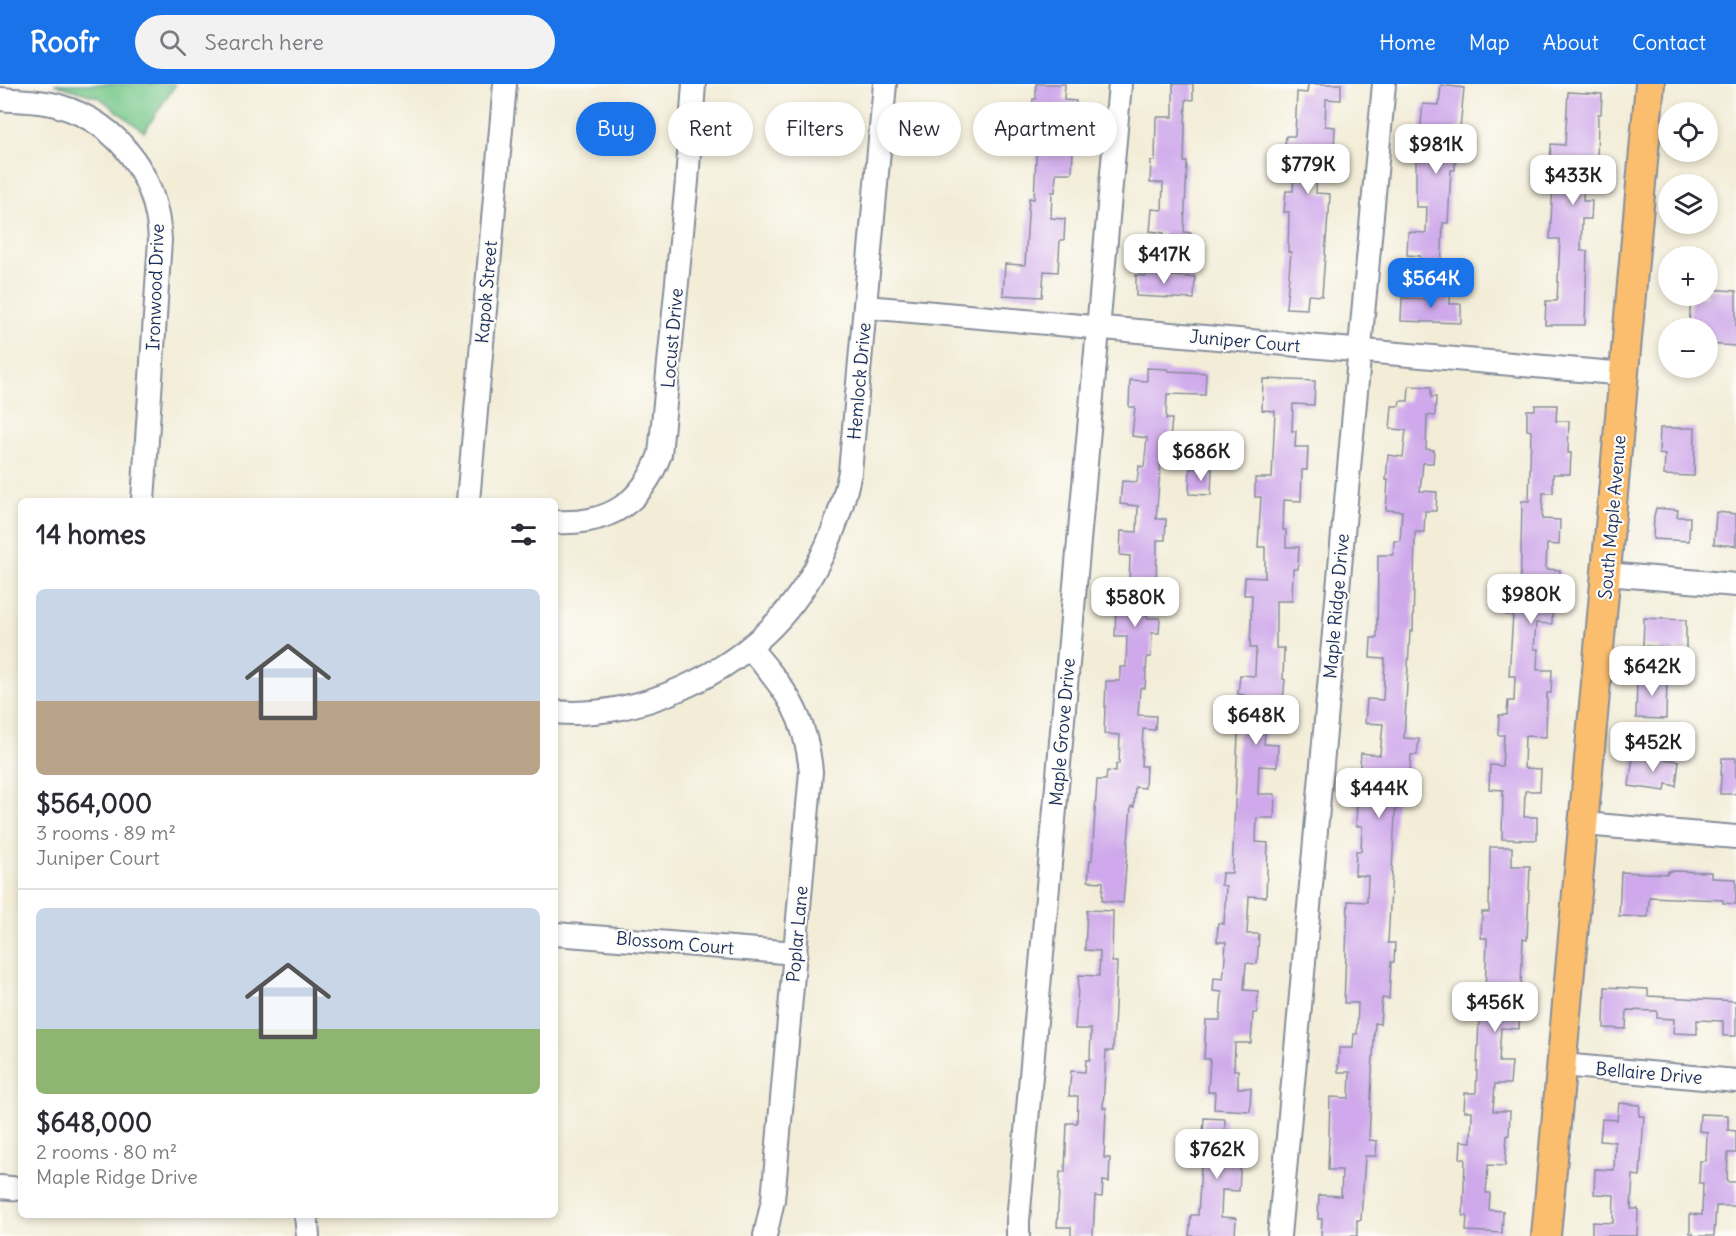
<!DOCTYPE html>
<meta charset="utf-8">
<style>
body{margin:0;font-family:Delius,sans-serif;background:#f2f2f3;color:#2b2b33;height:100vh;display:flex;flex-direction:column;font-size:22px;white-space:nowrap}
*{box-sizing:border-box;margin:0}
p{font-size:20px;color:#7c7c81}
.icon{flex:none;width:33px;height:33px;fill:none;stroke:currentColor;stroke-width:2;stroke-linecap:round;stroke-linejoin:round}
.map{position:relative;flex:1;overflow:hidden}
.side{position:absolute;left:18px;top:414px;width:540px;height:720px;display:flex;flex-direction:column;background:#fff;border-radius:9px;box-shadow:0 3px 9px #0003}
.side>*{flex:none}
.guide{position:absolute;left:576px;top:18px;width:570px;height:54px;display:flex;gap:12px}
.controls{position:absolute;left:1658px;top:18px;display:grid;gap:12px}
.controls a{display:grid;place-items:center;width:60px;height:60px;border-radius:50%;background:#fff;box-shadow:0 3px 9px #0003;font-size:30px}
.price{position:absolute;translate:-50% -51px;padding:0 14px;border-radius:12px;background:#fff;color:#222;font-size:20px;line-height:39px;filter:drop-shadow(0 2px 3px #0008)}
.price::after{content:'';position:absolute;left:50%;top:36px;width:18px;height:14px;margin-left:-9px;background:inherit;clip-path:polygon(0 0,100% 0,50% 100%)}
.price.on{background:#1a73e8;color:#fff}
ul{padding:0;list-style:none}
li{display:grid;align-content:center;gap:12px;height:318px;padding:0 18px}
li+li{border-top:2px solid #e1e1e2}
li span{display:grid;place-items:center;height:186px;border-radius:9px;color:#555}
li>.icon{margin-inline-start:auto}
span .icon{width:108px;height:108px;fill:#fffc;stroke-width:1}
li b{font-size:26px}
h2{display:flex;justify-content:space-between;align-items:center;height:72px;padding:0 18px;font-size:26px}
.tag{padding:0 21px;border-radius:27px;background:#fff;box-shadow:0 3px 9px #0003;font-size:21px;line-height:54px}
.tag.on{background:#1a73e8;color:#fff}
header{display:flex;align-items:center;gap:36px;box-sizing:border-box;height:84px;padding:0 30px;background:#1a73e8;color:#fff}
header strong{font-size:28px}
nav{display:flex;gap:33px;margin-inline-start:auto;font-size:21px}
.search{width:420px;height:54px;background:#f2f2f3;display:flex;align-items:center;gap:15px;box-sizing:border-box;padding:0 21px;border-radius:33px;color:#7c7c81;font-size:22px}
.map>svg:first-child{display:block}
.green{fill:#76c789;stroke:#487b74;stroke-width:1.5}
.building{fill:#cfa9eb}
.lines{fill:none;stroke-linecap:round;stroke-linejoin:round}
.minor-casing{stroke:#878e9b;stroke-width:26}
.major-casing{stroke:#878e9b;stroke-width:32}
.minor{stroke:#fff;stroke-width:22}
.major{stroke:#fabe6e;stroke-width:28}
.labels{text-anchor:middle;dominant-baseline:central;stroke-width:4.5;stroke-linejoin:round;paint-order:stroke}
.street-label{font-size:18px;fill:#1b2f5e;stroke:#fdfcf7}
</style>
<header>
<strong>Roofr</strong>
<div class="search"><svg class="icon" aria-label="search" viewBox="0 0 24 24"><circle cx="10" cy="10" r="6"/><path d="M15 15l6 6"/></svg>Search here</div>
<nav><a>Home</a><a>Map</a><a>About</a><a>Contact</a></nav>
</header>
<div class="map">
<svg width="1736" height="1152" viewBox="0 0 1736 1152">
<rect width="100%" height="100%" fill="#fdfcf7"/>
<filter id="ink" filterUnits="userSpaceOnUse"><feTurbulence type="fractalNoise" baseFrequency=".0167" numOctaves="2"/><feDisplacementMap in="SourceGraphic" scale="12" xChannelSelector="R" yChannelSelector="G"/><feConvolveMatrix kernelMatrix="1 2 1 2 8 2 1 2 1" color-interpolation-filters="sRGB"/></filter>
<filter id="wash" filterUnits="userSpaceOnUse"><feTurbulence type="fractalNoise" baseFrequency=".008" numOctaves="4" result="noise"/><feDisplacementMap in="SourceGraphic" scale="24" xChannelSelector="R" yChannelSelector="G"/><feGaussianBlur stdDeviation="1.35" result="paint"/><feColorMatrix in="noise" values="0 0 0 0 0 0 0 0 0 0 0 0 0 0 0 0 0 1.4 0 .05"/><feComposite in="paint" operator="in"/></filter>
<g filter="url(#wash)">
<rect width="100%" height="100%" fill="#f3edd8"/>
<polygon class="green" points="54,0 176,0 144,48 100,14"/>
<g id="blocks">
<g class="building">
<polygon points="1036,0 1065,0 1064,16 1076,17 1075,40 1060,39 1059,66 1073,66 1072,89 1056,89 1055,108 1052,108 1051,134 1065,135 1064,156 1060,156 1058,188 1044,187 1042,213 1003,211 1005,180 1025,181 1029,114 1034,115 1037,55 1031,55 1033,15 1036,15"/>
<polygon points="1173,0 1193,0 1193,16 1186,15 1184,78 1187,78 1184,148 1191,149 1189,167 1162,164 1164,149 1150,147 1152,125 1162,126 1163,99 1150,99 1151,77 1155,77 1156,33 1173,33"/>
<polygon points="1308,0 1341,0 1341,16 1326,15 1325,42 1335,43 1334,66 1318,66 1316,109 1330,110 1329,130 1328,130 1322,212 1308,211 1307,225 1286,224 1291,168 1288,168 1289,128 1284,128 1286,107 1293,107 1295,72 1284,72 1286,52 1295,52 1297,8 1307,9"/>
<polygon points="1441,1 1464,4 1460,44 1456,44 1455,86 1451,86 1448,139 1443,139 1441,189 1419,188 1420,172 1407,171 1408,148 1426,149 1427,123 1416,123 1416,59 1419,59 1423,20 1439,21"/>
<polygon points="1568,8 1602,10 1601,30 1598,30 1597,82 1584,82 1583,117 1592,117 1591,135 1582,135 1581,167 1587,167 1585,241 1545,241 1546,217 1557,217 1560,155 1550,155 1553,99 1549,99 1551,60 1565,61"/>
<polygon points="1147,183 1166,184 1166,192 1195,193 1194,215 1136,212 1136,191 1146,192"/>
<polygon points="1707,205 1736,207 1736,262 1707,260 1707,244 1689,244 1691,212 1707,212"/>
<polygon points="1431,207 1450,208 1450,220 1461,220 1461,239 1401,237 1402,214 1431,215"/>
<polygon points="1147,284 1168,285 1168,287 1206,289 1205,311 1167,310 1166,335 1172,335 1168,374 1161,374 1156,435 1166,435 1165,456 1157,456 1156,506 1149,505 1147,534 1160,534 1159,549 1152,549 1151,573 1147,573 1145,604 1140,604 1138,631 1156,632 1155,646 1143,645 1141,682 1146,682 1145,704 1135,703 1134,723 1131,722 1123,819 1102,817 1103,798 1088,797 1090,776 1092,776 1097,696 1106,696 1107,687 1116,688 1116,680 1119,680 1120,651 1104,650 1106,597 1120,597 1120,583 1126,583 1127,552 1115,552 1116,520 1112,520 1113,497 1129,498 1130,472 1120,471 1121,447 1137,448 1138,422 1120,420 1122,397 1137,398 1139,382 1144,383 1147,354 1132,352 1135,323 1129,323 1130,296 1147,297"/>
<polygon points="1263,295 1315,297 1314,321 1293,320 1292,347 1296,347 1295,363 1308,363 1307,386 1302,386 1301,417 1284,416 1283,446 1286,446 1286,463 1299,463 1298,485 1293,485 1292,517 1276,517 1276,564 1284,564 1283,595 1285,596 1283,616 1268,615 1264,660 1278,661 1277,683 1259,682 1258,710 1275,710 1274,734 1257,734 1256,758 1268,759 1266,813 1249,812 1247,850 1259,850 1257,880 1246,879 1244,906 1258,907 1257,929 1253,929 1251,959 1235,959 1234,986 1238,986 1238,1004 1251,1004 1250,1027 1214,1025 1215,1008 1208,1008 1210,975 1204,975 1206,936 1220,936 1222,908 1213,907 1214,894 1223,895 1224,887 1226,858 1217,858 1218,839 1224,840 1226,802 1221,801 1222,789 1232,789 1238,650 1240,650 1244,611 1238,610 1240,591 1255,592 1256,564 1250,564 1252,511 1244,511 1245,493 1265,494 1265,463 1258,463 1261,413 1255,413 1255,394 1272,394 1275,327 1262,326"/>
<polygon points="1409,302 1431,303 1431,313 1436,313 1435,332 1427,331 1426,365 1434,366 1433,379 1423,379 1420,407 1437,408 1436,427 1425,427 1424,448 1415,448 1413,547 1410,547 1404,654 1419,655 1417,671 1411,671 1409,696 1397,695 1388,859 1395,859 1394,878 1391,878 1389,915 1382,914 1380,940 1375,939 1372,989 1369,1056 1377,1057 1376,1072 1365,1072 1361,1136 1357,1136 1357,1152 1321,1152 1322,1135 1318,1135 1319,1111 1341,1112 1342,1086 1328,1086 1330,1013 1349,1014 1350,988 1338,988 1339,964 1353,964 1354,950 1357,950 1358,919 1344,919 1348,817 1367,818 1368,792 1355,791 1356,767 1361,767 1362,742 1356,742 1357,718 1375,719 1377,694 1359,692 1361,669 1380,671 1383,640 1365,639 1367,615 1383,616 1385,575 1370,574 1371,554 1377,554 1378,471 1393,471 1394,457 1400,457 1402,427 1386,426 1388,396 1386,396 1388,371 1403,373 1406,346 1390,345 1392,322 1399,322 1400,317 1408,317"/>
<polygon points="1535,321 1557,321 1556,337 1569,337 1568,369 1571,369 1570,390 1553,390 1553,409 1543,409 1542,435 1560,436 1559,461 1547,460 1546,485 1560,486 1559,508 1553,508 1552,540 1536,539 1534,565 1538,565 1537,586 1552,586 1551,609 1547,609 1546,653 1525,652 1524,684 1541,685 1540,707 1525,707 1524,733 1537,733 1537,756 1502,755 1503,706 1489,705 1490,681 1502,682 1504,651 1498,651 1499,631 1507,631 1508,617 1514,617 1515,592 1509,592 1513,531 1506,531 1507,517 1520,517 1522,417 1529,417 1531,347 1527,346 1527,326 1535,326"/>
<polygon points="1660,344 1695,344 1694,392 1664,391 1665,371 1659,370"/>
<polygon points="1190,384 1212,385 1211,411 1189,410"/>
<polygon points="1656,424 1678,426 1677,433 1690,433 1689,457 1653,455 1654,432"/>
<polygon points="1716,428 1736,430 1736,462 1714,460"/>
<polygon points="1644,534 1686,536 1686,566 1674,565 1673,577 1660,577 1660,563 1643,562"/>
<polygon points="1637,591 1667,592 1666,635 1636,634"/>
<polygon points="1633,672 1679,677 1676,702 1666,700 1665,707 1629,702"/>
<polygon points="1722,674 1736,674 1736,710 1720,710"/>
<polygon points="1490,763 1512,763 1512,782 1530,782 1527,856 1523,855 1519,945 1501,944 1499,978 1512,978 1510,1000 1495,1000 1493,1027 1510,1027 1509,1051 1507,1051 1505,1082 1488,1081 1486,1109 1490,1109 1489,1126 1503,1127 1502,1149 1466,1147 1467,1132 1463,1132 1465,1075 1460,1075 1461,1057 1471,1058 1472,1027 1464,1027 1465,1009 1476,1009 1480,910 1485,911 1487,854 1481,854 1482,828 1489,828"/>
<polygon points="1668,787 1711,788 1711,794 1736,795 1736,820 1723,819 1723,816 1649,813 1648,833 1619,832 1621,788 1668,790"/>
<polygon points="1087,826 1113,827 1112,878 1117,878 1113,967 1106,967 1103,1024 1106,1024 1104,1074 1110,1074 1109,1098 1103,1097 1102,1113 1095,1112 1093,1152 1071,1152 1071,1143 1057,1143 1060,1088 1065,1088 1067,1039 1077,1039 1078,1012 1069,1012 1071,987 1085,988 1086,976 1090,976 1091,945 1075,945 1079,891 1099,892 1100,867 1085,866"/>
<polygon points="1605,903 1648,905 1648,912 1736,917 1736,952 1723,952 1723,937 1697,936 1697,950 1673,949 1674,935 1657,934 1657,927 1627,926 1626,945 1604,944"/>
<polygon points="1619,1019 1640,1021 1639,1032 1644,1032 1640,1092 1633,1091 1631,1125 1638,1125 1637,1152 1592,1152 1592,1138 1613,1139 1614,1111 1594,1110 1595,1085 1614,1086 1615,1058 1600,1057 1602,1035 1617,1036"/>
<polygon points="1700,1030 1728,1031 1728,1046 1736,1047 1736,1069 1728,1069 1727,1098 1736,1098 1736,1122 1716,1122 1714,1152 1693,1152 1693,1149 1690,1149 1690,1130 1702,1131 1703,1099 1699,1099 1700,1077 1706,1077 1707,1048 1699,1047"/>
<polygon points="1204,1034 1225,1035 1225,1053 1242,1054 1239,1107 1222,1106 1221,1133 1236,1134 1235,1152 1189,1152 1191,1131 1198,1131"/>
</g>
</g>
</g>
<g filter="url(#ink)">
<use href="#blocks" fill-opacity="0" stroke="#878e9b" stroke-width="1.5"/>
<g class="lines">
<defs>
<g id="minor">
<path d="M0,15C19,17 41,16 59,22C121,40 157,94 160,156L143,417"/>
<polyline points="866,223 1625,290"/>
<polyline points="468,417 505,0"/>
<path d="M555,438C608,441 642,420 660,370L687,97L694,0"/>
<polyline points="1606,490 1736,501"/>
<path d="M750,564C786,606 806,632 811,688L773,1116L765,1152"/>
<path d="M555,628C597,632 642,622 680,605C776,563 829,489 850,388L885,0"/>
<polyline points="1584,740 1736,753"/>
<polyline points="555,850 796,869"/>
<polyline points="1562,981 1736,997"/>
<polyline points="0,1103 21,1105"/>
<polyline points="306,1131 308,1152"/>
<polyline points="1018,1152 1018,1137 1120,0"/>
<polyline points="1279,1152 1384,0"/>
</g>
<polyline id="major" points="1546,1152 1650,0"/>
</defs>
<use href="#minor" class="minor-casing"/>
<use href="#major" class="major-casing"/>
<use href="#minor" class="minor"/>
<use href="#major" class="major"/>
</g>
</g>
<g class="labels">
<g class="street-label">
<text transform="translate(155 203) rotate(-88)">Ironwood Drive</text>
<text transform="translate(486 208) rotate(-85)">Kapok Street</text>
<text transform="translate(672 254) rotate(-85)">Locust Drive</text>
<text transform="translate(1245 257) rotate(5)">Juniper Court</text>
<text transform="translate(859 297) rotate(-85)">Hemlock Drive</text>
<text transform="translate(1612 433) rotate(-85)">South Maple Avenue</text>
<text transform="translate(1336 522) rotate(-85)">Maple Ridge Drive</text>
<text transform="translate(1062 648) rotate(-85)">Maple Grove Drive</text>
<text transform="translate(797 850) rotate(-85)">Poplar Lane</text>
<text transform="translate(675 859) rotate(5)">Blossom Court</text>
<text transform="translate(1649 989) rotate(5)">Bellaire Drive</text>
</g>
</g>
</svg>
<div class="controls">
<a><svg class="icon" aria-label="locate" viewBox="0 0 24 24"><circle cx="12" cy="12" r="6"/><path d="M12 2v4M12 18v4M2 12h4M18 12h4"/></svg></a>
<a><svg class="icon" aria-label="layers" viewBox="0 0 24 24"><path d="M12 4l9 5-9 5-9-5zM3 14l9 5 9-5"/></svg></a>
<a>+</a>
<a>−</a>
</div>
<b class="price" style="left:1436px;top:91px">$981K</b>
<b class="price" style="left:1308px;top:111px">$779K</b>
<b class="price" style="left:1573px;top:122px">$433K</b>
<b class="price" style="left:1164px;top:201px">$417K</b>
<b class="price on" style="left:1431px;top:225px">$564K</b>
<b class="price" style="left:1201px;top:398px">$686K</b>
<b class="price" style="left:1531px;top:541px">$980K</b>
<b class="price" style="left:1135px;top:544px">$580K</b>
<b class="price" style="left:1652px;top:613px">$642K</b>
<b class="price" style="left:1256px;top:662px">$648K</b>
<b class="price" style="left:1653px;top:689px">$452K</b>
<b class="price" style="left:1379px;top:735px">$444K</b>
<b class="price" style="left:1495px;top:949px">$456K</b>
<b class="price" style="left:1217px;top:1096px">$762K</b>
<div class="guide">
<a class="tag on">Buy</a>
<a class="tag">Rent</a>
<a class="tag">Filters</a>
<a class="tag">New</a>
<a class="tag">Apartment</a>
</div>
<section class="side">
<h2>14 homes<svg class="icon" aria-label="filters" viewBox="0 0 24 24"><path d="M4 7h16M4 17h16"/><circle cx="9" cy="7" r="2"/><circle cx="15" cy="17" r="2"/></svg></h2>
<ul>
<li><span style="background:linear-gradient(#c9d6e8 60%,#b9a48a 0)"><svg class="icon" aria-label="home" viewBox="0 0 24 24"><path d="M3 11l9-7 9 7M6 9v11h12V9"/></svg></span><div><b>$564,000</b><p>3 rooms · 89 m²</p><p>Juniper Court</p></div></li>
<li><span style="background:linear-gradient(#c9d6e8 65%,#8fb573 0)"><svg class="icon" aria-label="home" viewBox="0 0 24 24"><path d="M3 11l9-7 9 7M6 9v11h12V9"/></svg></span><div><b>$648,000</b><p>2 rooms · 80 m²</p><p>Maple Ridge Drive</p></div></li>
</ul>
</section>
</div>
